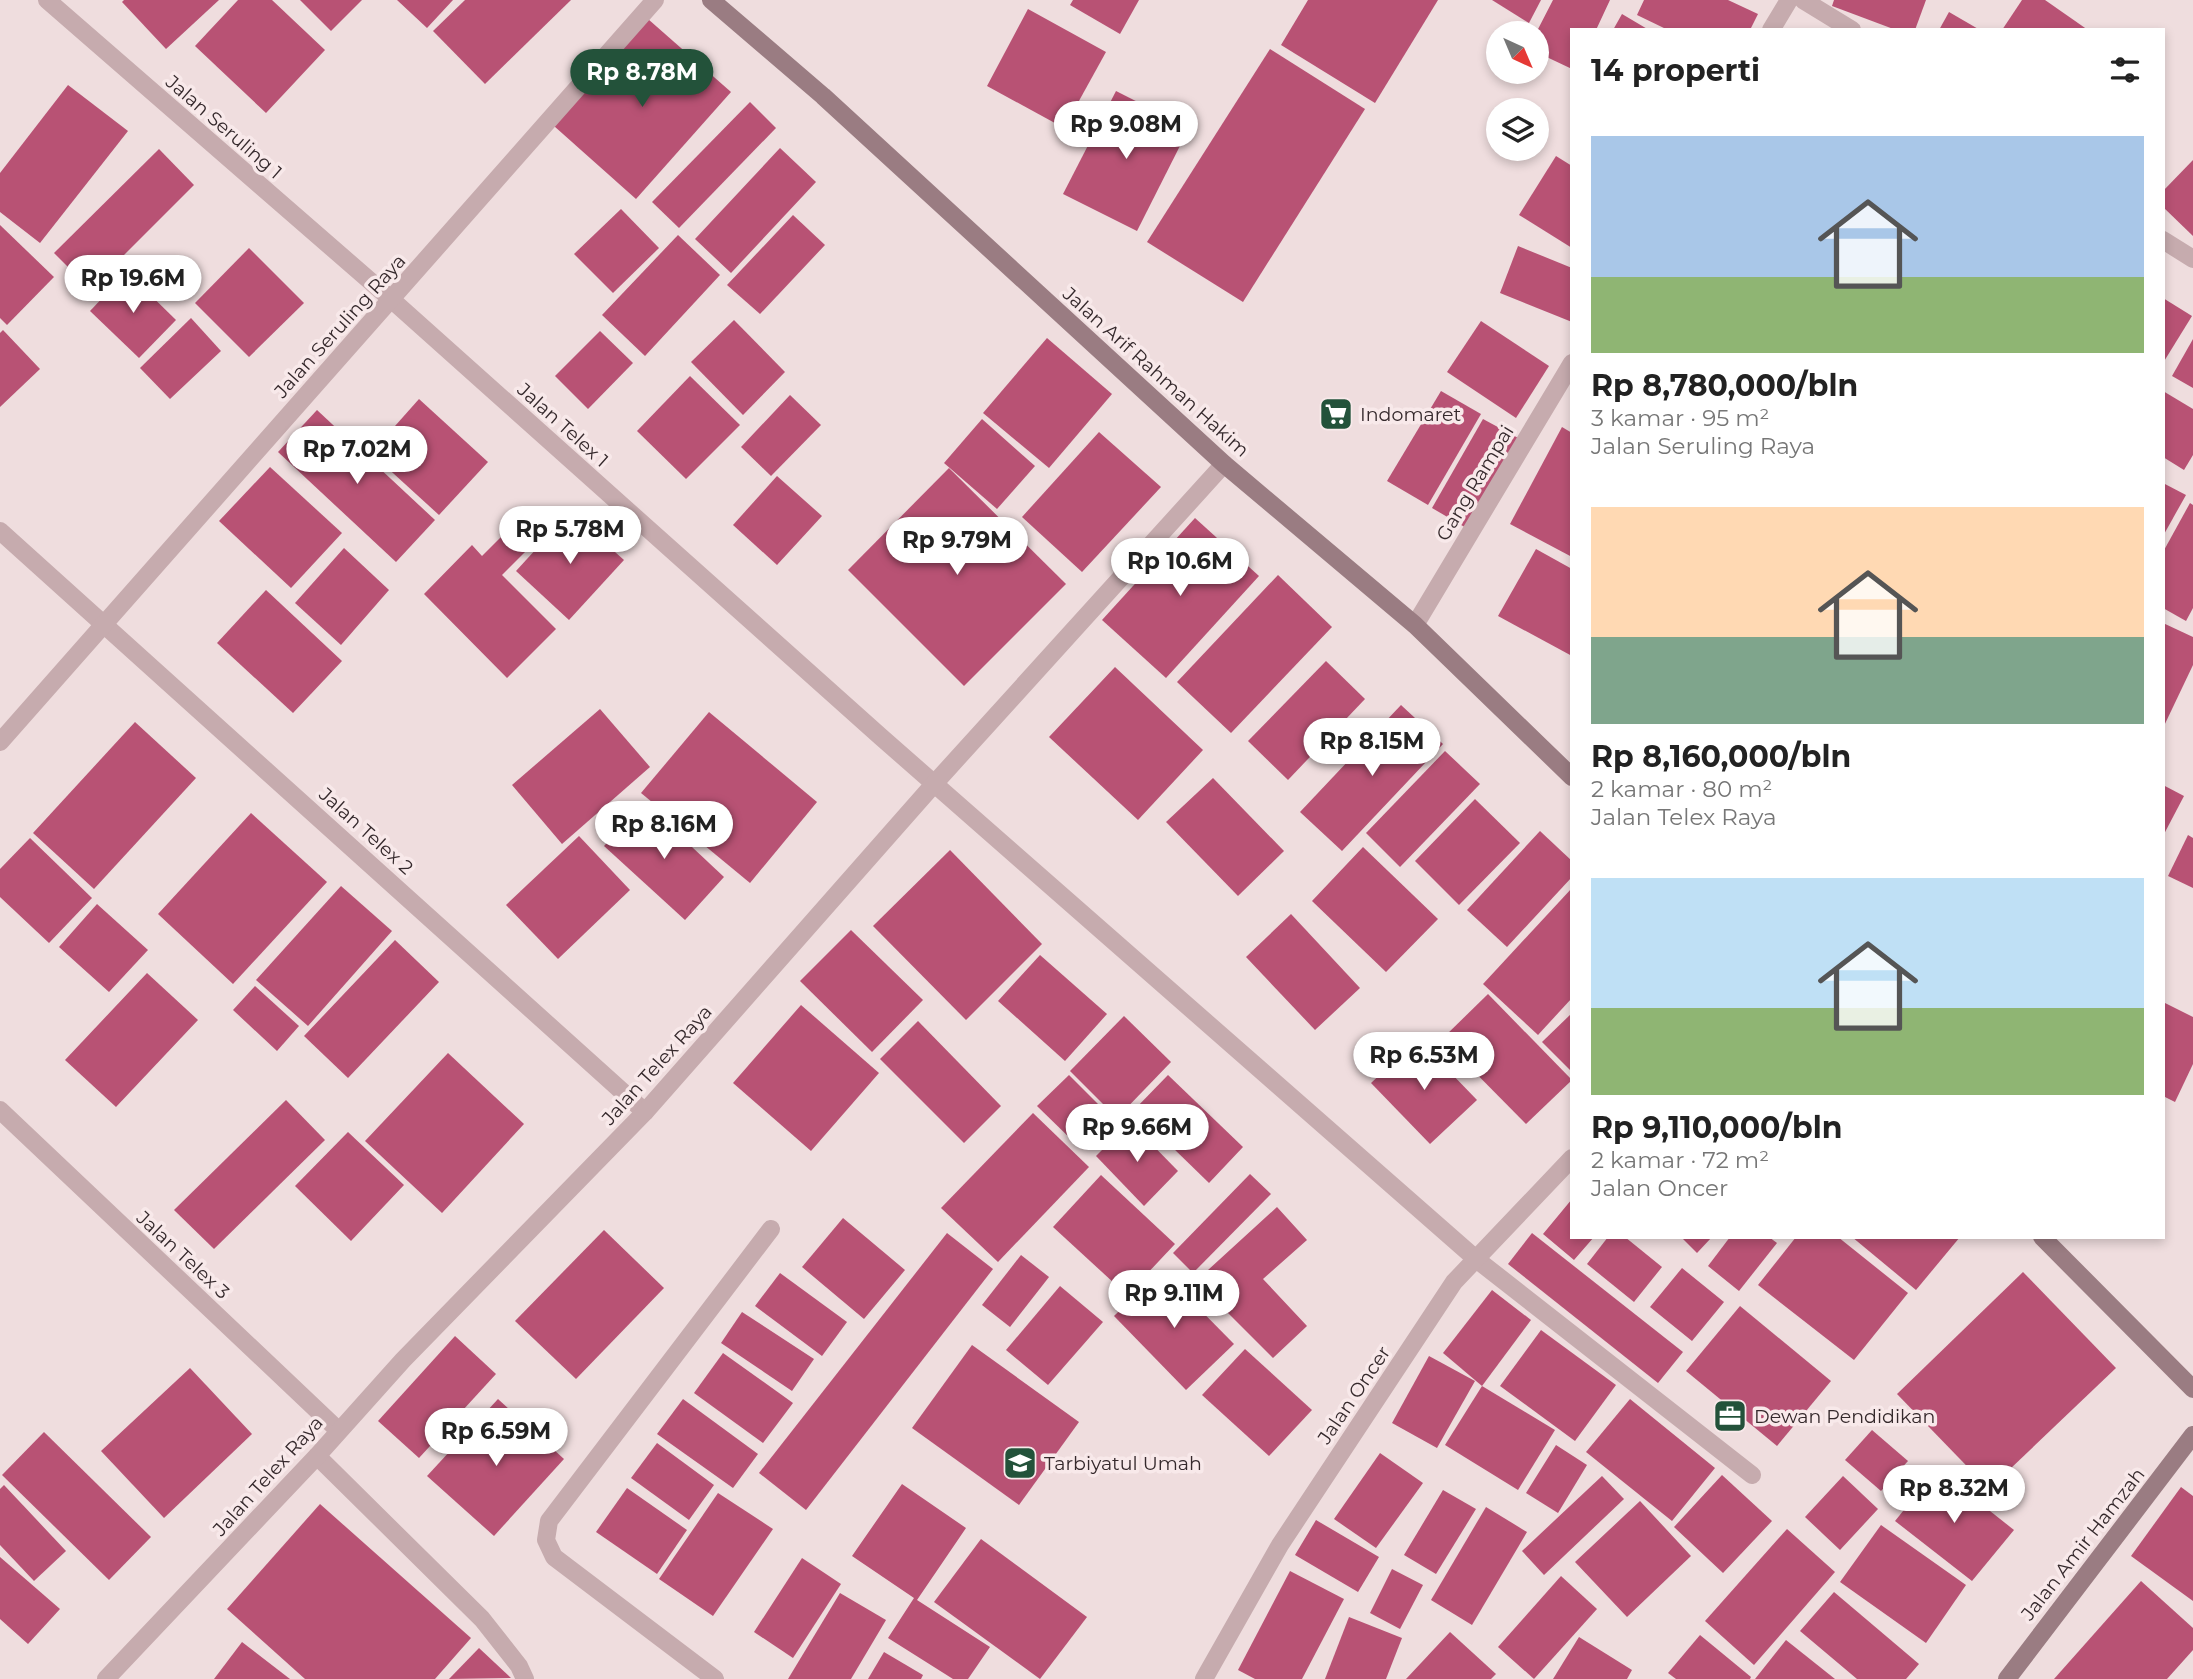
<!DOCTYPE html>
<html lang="id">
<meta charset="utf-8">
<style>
body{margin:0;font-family:Montserrat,sans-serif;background:#f2f2f2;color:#222;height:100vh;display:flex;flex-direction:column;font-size:26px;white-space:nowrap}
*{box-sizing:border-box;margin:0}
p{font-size:23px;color:#767676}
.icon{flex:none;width:38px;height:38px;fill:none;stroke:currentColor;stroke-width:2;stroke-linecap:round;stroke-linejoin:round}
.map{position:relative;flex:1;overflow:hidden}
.drawer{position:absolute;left:1570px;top:28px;width:595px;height:1211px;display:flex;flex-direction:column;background:#fff;border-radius:0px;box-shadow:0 4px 10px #0003}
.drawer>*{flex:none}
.needle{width:46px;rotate:136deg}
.controls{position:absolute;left:1486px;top:21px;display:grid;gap:14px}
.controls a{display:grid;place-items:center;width:63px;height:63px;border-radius:50%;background:#fff;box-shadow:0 4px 10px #0003;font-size:35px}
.price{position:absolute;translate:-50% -60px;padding:0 16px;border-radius:24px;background:#fff;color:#222;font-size:23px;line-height:46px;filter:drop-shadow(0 2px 4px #0008)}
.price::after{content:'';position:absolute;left:50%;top:42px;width:21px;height:16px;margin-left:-10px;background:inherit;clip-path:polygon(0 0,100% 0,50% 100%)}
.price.active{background:#23523a;color:#fff}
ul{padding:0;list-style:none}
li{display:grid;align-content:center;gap:14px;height:371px;padding:0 21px}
li span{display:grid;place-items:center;height:217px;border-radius:0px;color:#555}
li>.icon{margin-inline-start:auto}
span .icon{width:126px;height:126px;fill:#fffc;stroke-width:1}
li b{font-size:30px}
h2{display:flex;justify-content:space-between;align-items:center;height:84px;padding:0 21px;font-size:30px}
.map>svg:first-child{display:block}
.building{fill:#b85274}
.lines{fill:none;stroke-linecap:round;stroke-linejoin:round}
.street{stroke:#c6abae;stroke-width:18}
.secondary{stroke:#9a7c82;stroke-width:18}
.labels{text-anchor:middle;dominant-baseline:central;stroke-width:7;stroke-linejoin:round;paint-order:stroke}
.street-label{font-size:19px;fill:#35292c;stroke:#f8e9ea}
.poi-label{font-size:19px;fill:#35292c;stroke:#f8e9ea;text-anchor:start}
</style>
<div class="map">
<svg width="2193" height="1679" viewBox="0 0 2193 1679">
<rect width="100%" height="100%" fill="#efddde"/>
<g class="building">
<polygon points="124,0 219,0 166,49 122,2"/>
<polygon points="238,0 272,0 325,50 266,113 195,46"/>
<polygon points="300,0 362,0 331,31"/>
<polygon points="397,0 453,0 427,28"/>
<polygon points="465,0 571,0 485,84 433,31"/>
<polygon points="1073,0 1139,0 1120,34 1070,5"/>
<polygon points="1308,0 1438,0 1375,103 1281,45"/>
<polygon points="1492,0 1541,0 1529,23"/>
<polygon points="1553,0 1610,0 1596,30 1572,30 1572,69 1536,52 1536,33"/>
<polygon points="1644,0 1728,0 1758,14 1750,30 1668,30 1637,15"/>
<polygon points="1834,0 1926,0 1915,30 1896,30 1832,6"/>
<polygon points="2022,0 2045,0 2088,30 2002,30"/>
<polygon points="1028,9 1106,52 1064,128 987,86"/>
<polygon points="1949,12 1980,30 1939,30"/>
<polygon points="1622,14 1649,30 1613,30"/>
<polygon points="648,19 731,92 636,199 554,126"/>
<polygon points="1270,49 1365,109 1243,302 1147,242"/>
<polygon points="68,85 128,131 40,243 0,212 0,173"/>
<polygon points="1116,91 1189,128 1137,231 1063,194"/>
<polygon points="750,102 776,128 679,228 652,202"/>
<polygon points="780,148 816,182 731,273 695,239"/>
<polygon points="159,149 194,185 90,289 54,253"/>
<polygon points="1556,156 1572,166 1572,248 1519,215"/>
<polygon points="2193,160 2193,236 2163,207 2163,191"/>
<polygon points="621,209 659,248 613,293 574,254"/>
<polygon points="793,215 825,245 760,314 727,285"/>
<polygon points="0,225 54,277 7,325 0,318"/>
<polygon points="678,235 720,275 645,356 602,315"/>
<polygon points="1518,246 1572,268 1572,322 1500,293"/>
<polygon points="249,248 304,303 249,357 195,303"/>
<polygon points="127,272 176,320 139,358 90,311"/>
<polygon points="2163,298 2192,316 2163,363"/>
<polygon points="191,318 221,351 170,399 140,368"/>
<polygon points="734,320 785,372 743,415 691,362"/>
<polygon points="1481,321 1549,366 1516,418 1447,372"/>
<polygon points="3,330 40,369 0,407 0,333"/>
<polygon points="600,331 633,363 588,409 555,376"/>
<polygon points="1047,338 1112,394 1049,468 983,413"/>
<polygon points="2193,339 2193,388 2172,376"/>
<polygon points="690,376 740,425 686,479 637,431"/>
<polygon points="1441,391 1481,414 1428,505 1387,481"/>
<polygon points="2163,391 2193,409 2193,455 2184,470 2163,457"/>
<polygon points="790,395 821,425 771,476 741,447"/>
<polygon points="419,399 488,462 439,515 371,453"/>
<polygon points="317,410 435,520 396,562 278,452"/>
<polygon points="982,419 1035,466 997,509 944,463"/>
<polygon points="1483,419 1520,439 1468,529 1432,508"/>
<polygon points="1562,427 1572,433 1572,557 1510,524"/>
<polygon points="1099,432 1161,487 1082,572 1022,517"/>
<polygon points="270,467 342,533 291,588 219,521"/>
<polygon points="949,468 1066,584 964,686 848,570"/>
<polygon points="777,476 822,516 777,565 733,525"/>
<polygon points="2163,483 2186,495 2163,536"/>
<polygon points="2190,503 2193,505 2193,608 2186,621 2163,608 2163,552"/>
<polygon points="528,510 547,530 502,575 556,629 507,678 424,594 472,545 482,556"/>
<polygon points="570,512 624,560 569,620 516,571"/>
<polygon points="1195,518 1259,576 1166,678 1102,620"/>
<polygon points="344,548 389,590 341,645 295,603"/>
<polygon points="1536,549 1572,569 1572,656 1498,616"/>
<polygon points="1278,575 1332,627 1231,733 1177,682"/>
<polygon points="266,590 342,661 293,713 217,643"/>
<polygon points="2163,623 2193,637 2193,665 2163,728"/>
<polygon points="1326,661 1365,699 1288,780 1248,741"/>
<polygon points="1115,667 1203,750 1138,820 1049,737"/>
<polygon points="1401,705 1443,744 1342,851 1300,812"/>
<polygon points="600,709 650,767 562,844 512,785"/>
<polygon points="709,712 817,802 750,883 641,793"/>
<polygon points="135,722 196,778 94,889 33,833"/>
<polygon points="1445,751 1480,784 1400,867 1366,833"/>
<polygon points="1213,778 1284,851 1238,896 1166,822"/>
<polygon points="2163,785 2184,796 2163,836"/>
<polygon points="1475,799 1520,843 1459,905 1415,861"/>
<polygon points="644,802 724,877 685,920 604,846"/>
<polygon points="251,813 327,882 233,984 158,914"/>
<polygon points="1540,831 1572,861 1572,877 1507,947 1467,910"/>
<polygon points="2188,835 2193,838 2193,888 2168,876"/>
<polygon points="579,836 630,890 558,959 506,905"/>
<polygon points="30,838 92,898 49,943 0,897 0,869"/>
<polygon points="1363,847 1438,919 1386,972 1312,901"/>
<polygon points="950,850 1042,944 966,1020 873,926"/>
<polygon points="341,886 392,931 308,1026 256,980"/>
<polygon points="1572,888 1572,998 1538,1035 1483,984"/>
<polygon points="97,904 148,950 109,992 59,947"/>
<polygon points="1291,914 1360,988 1315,1030 1246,957"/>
<polygon points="851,930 923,1000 872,1052 800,981"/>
<polygon points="395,940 439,982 348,1078 304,1036"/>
<polygon points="1040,955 1107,1014 1065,1061 998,1001"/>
<polygon points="147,973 198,1020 116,1107 65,1060"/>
<polygon points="255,986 299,1026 277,1051 233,1010"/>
<polygon points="1488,994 1572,1080 1526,1124 1442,1039"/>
<polygon points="2163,1002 2193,1017 2193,1064 2175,1102 2163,1096"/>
<polygon points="801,1005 879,1073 811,1151 733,1083"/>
<polygon points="1572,1013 1572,1072 1542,1042"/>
<polygon points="1124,1016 1171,1062 1117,1118 1070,1071"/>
<polygon points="918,1021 1001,1106 964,1143 880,1059"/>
<polygon points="1418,1039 1477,1100 1430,1144 1371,1083"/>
<polygon points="448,1053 524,1124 442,1213 365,1141"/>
<polygon points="1069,1075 1108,1114 1077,1145 1037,1106"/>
<polygon points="1168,1075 1243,1147 1209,1183 1134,1110"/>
<polygon points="286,1100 325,1140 214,1249 174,1210"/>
<polygon points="1033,1113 1089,1167 998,1262 941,1208"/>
<polygon points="1130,1122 1178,1171 1144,1206 1096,1156"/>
<polygon points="348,1132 404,1185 351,1241 295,1186"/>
<polygon points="1250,1174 1271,1194 1193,1273 1173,1253"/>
<polygon points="1101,1175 1175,1244 1127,1295 1053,1227"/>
<polygon points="1572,1199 1572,1237 1594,1237 1574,1260 1543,1234"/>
<polygon points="1277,1207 1307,1240 1263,1279 1307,1326 1273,1358 1196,1281"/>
<polygon points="843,1218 905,1270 864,1319 802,1267"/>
<polygon points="604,1230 664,1288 576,1379 515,1321"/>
<polygon points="947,1233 993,1269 806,1510 759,1473"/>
<polygon points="1532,1233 1683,1352 1658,1383 1508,1264"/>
<polygon points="1608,1237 1625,1237 1662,1267 1634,1302 1587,1264"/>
<polygon points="1681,1237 1712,1237 1697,1253"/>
<polygon points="1730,1237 1769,1237 1777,1243 1739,1291 1708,1266"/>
<polygon points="1796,1237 1838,1237 1908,1293 1854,1360 1758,1285"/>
<polygon points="1852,1237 1960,1237 1916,1290"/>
<polygon points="1021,1255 1049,1277 1010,1327 982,1305"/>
<polygon points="1682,1268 1724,1302 1692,1341 1650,1307"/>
<polygon points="1161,1270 1234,1344 1186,1390 1114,1316"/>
<polygon points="2023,1272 2116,1368 1989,1489 1897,1394"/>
<polygon points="780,1273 847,1322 822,1356 755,1306"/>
<polygon points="1060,1286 1103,1322 1048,1385 1006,1350"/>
<polygon points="1492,1290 1531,1320 1482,1386 1443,1353"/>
<polygon points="1740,1306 1831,1381 1777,1446 1686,1371"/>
<polygon points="742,1312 814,1359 792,1391 721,1343"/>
<polygon points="1541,1330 1616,1385 1575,1441 1500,1386"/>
<polygon points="455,1336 496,1374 419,1458 378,1421"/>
<polygon points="972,1345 1079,1422 1019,1505 912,1428"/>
<polygon points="1245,1349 1312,1410 1269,1456 1202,1395"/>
<polygon points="723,1353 793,1403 763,1443 694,1393"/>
<polygon points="1429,1356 1475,1381 1437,1448 1392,1423"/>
<polygon points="190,1368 252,1434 164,1518 101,1451"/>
<polygon points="1482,1386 1555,1430 1518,1490 1445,1445"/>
<polygon points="498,1399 564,1459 494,1536 427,1476"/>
<polygon points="683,1399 758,1454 733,1488 657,1434"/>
<polygon points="1630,1399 1715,1468 1672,1521 1586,1452"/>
<polygon points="1872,1430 1908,1461 1881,1491 1845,1460"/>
<polygon points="44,1432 151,1537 109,1580 2,1475"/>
<polygon points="657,1443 714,1485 689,1520 631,1478"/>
<polygon points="1556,1445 1587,1465 1558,1513 1526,1493"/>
<polygon points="1380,1453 1423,1483 1376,1548 1334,1519"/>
<polygon points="1937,1469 2014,1530 1972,1581 1895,1521"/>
<polygon points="1722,1475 1772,1521 1723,1573 1674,1527"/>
<polygon points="1602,1476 1624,1499 1544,1575 1522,1551"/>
<polygon points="1843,1476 1878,1509 1840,1550 1805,1517"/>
<polygon points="902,1484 966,1528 917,1600 990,1647 968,1679 953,1679 888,1638 914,1598 852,1556"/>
<polygon points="4,1485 66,1551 34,1581 0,1545 0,1489"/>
<polygon points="2181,1487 2193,1496 2193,1601 2131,1556"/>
<polygon points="627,1488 687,1530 657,1574 596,1532"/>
<polygon points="1443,1490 1476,1509 1436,1574 1404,1555"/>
<polygon points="718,1493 773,1529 713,1616 659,1579"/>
<polygon points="1640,1501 1691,1556 1627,1617 1575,1562"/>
<polygon points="320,1504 471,1638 435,1679 305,1679 227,1609"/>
<polygon points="1486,1507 1527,1532 1472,1625 1431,1600"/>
<polygon points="1316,1520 1379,1557 1358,1592 1295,1555"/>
<polygon points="1881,1525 1966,1585 1926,1643 1840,1582"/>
<polygon points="1787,1529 1835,1572 1754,1665 1705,1621"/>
<polygon points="981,1539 1087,1617 1040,1679 934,1602"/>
<polygon points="0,1557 60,1609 28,1644 0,1619"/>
<polygon points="802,1558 841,1584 793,1658 754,1632"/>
<polygon points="1392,1569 1423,1585 1400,1629 1370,1613"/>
<polygon points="1290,1571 1344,1599 1302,1679 1255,1679 1238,1670"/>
<polygon points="1561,1576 1597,1609 1534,1679 1498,1647"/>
<polygon points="2141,1581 2193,1628 2193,1650 2167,1679 2054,1679"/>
<polygon points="1834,1592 1919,1664 1906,1679 1857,1679 1800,1631"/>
<polygon points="840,1593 886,1620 851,1679 788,1679"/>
<polygon points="1349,1617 1402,1638 1386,1679 1325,1679"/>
<polygon points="1450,1632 1496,1674 1491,1679 1406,1679"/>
<polygon points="1700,1635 1751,1677 1750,1679 1676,1679 1668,1673"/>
<polygon points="1579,1637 1632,1670 1627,1679 1553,1679"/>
<polygon points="1786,1640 1835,1679 1755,1679"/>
<polygon points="242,1642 290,1679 214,1679"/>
<polygon points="479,1648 511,1678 449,1679"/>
<polygon points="884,1652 923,1675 921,1679 868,1679"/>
</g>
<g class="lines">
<g class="street">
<polyline points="47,0 392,300 881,737 1476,1259 1752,1475"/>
<polyline points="1803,0 1852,30"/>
<polyline points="1771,30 1789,0"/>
<polyline points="2163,240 2193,259"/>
<polyline points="0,531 645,1112"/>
<polyline points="1415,625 1572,363"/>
<polyline points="0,742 655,0"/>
<polyline points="0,1110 338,1430"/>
<polyline points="317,1456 482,1619 519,1666 525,1679"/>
<polyline points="106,1679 317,1456 403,1360 645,1112 934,784 1224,464"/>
<polyline points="715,1679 554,1557 546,1540 549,1521 771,1229"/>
<polyline points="1204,1679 1280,1545 1454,1282 1572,1158"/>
</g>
<g class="secondary">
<polyline points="711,0 823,96 1224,464 1415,625 1572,777"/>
<polyline points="2042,1237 2193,1389"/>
<polyline points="2007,1679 2193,1435"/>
</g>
</g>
<defs>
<symbol id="supermarket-square" viewBox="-11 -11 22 22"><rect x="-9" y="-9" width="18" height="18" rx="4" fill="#23523a" stroke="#f8e9ea"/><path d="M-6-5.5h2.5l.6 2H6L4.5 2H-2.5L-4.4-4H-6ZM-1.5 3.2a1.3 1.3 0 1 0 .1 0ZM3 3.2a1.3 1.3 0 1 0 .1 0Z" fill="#fff"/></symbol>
<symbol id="office-square" viewBox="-11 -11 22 22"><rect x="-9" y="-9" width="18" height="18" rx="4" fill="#23523a" stroke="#f8e9ea"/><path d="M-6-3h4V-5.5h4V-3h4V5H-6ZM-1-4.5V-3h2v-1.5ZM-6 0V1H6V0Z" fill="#fff"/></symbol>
<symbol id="school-square" viewBox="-11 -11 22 22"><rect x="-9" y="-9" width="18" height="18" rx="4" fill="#23523a" stroke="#f8e9ea"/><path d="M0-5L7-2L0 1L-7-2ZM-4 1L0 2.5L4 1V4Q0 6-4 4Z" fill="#fff"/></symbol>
</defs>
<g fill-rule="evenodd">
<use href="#supermarket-square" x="1317" y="395" width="38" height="38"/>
<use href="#office-square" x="1711" y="1397" width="38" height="38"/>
<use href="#school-square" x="1001" y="1444" width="38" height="38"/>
</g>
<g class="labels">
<g class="street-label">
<text transform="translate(224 127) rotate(41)">Jalan Seruling 1</text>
<text transform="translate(340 326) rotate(-48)">Jalan Seruling Raya</text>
<text transform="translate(1156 372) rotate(42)">Jalan Arif Rahman Hakim</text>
<text transform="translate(563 425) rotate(42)">Jalan Telex 1</text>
<text transform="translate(1475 483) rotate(-59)">Gang Rampai</text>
<text transform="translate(366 831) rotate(42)">Jalan Telex 2</text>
<text transform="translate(657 1065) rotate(-48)">Jalan Telex Raya</text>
<text transform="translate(183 1255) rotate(43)">Jalan Telex 3</text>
<text transform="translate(1354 1395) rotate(-56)">Jalan Oncer</text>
<text transform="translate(268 1476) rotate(-48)">Jalan Telex Raya</text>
<text transform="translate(2083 1544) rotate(-52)">Jalan Amir Hamzah</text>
</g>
<g class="poi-label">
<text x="1360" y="414">Indomaret</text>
<text x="1754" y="1416">Dewan Pendidikan</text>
<text x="1044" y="1463">Tarbiyatul Umah</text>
</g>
</g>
</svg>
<div class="controls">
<a><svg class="needle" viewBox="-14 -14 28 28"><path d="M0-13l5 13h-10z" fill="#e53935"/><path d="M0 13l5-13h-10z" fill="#767676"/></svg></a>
<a><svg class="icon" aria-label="layers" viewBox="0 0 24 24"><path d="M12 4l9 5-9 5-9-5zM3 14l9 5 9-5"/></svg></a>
</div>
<b class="price active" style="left:642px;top:109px">Rp 8.78M</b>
<b class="price" style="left:1126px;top:161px">Rp 9.08M</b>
<b class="price" style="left:133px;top:315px">Rp 19.6M</b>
<b class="price" style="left:357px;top:486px">Rp 7.02M</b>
<b class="price" style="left:570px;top:566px">Rp 5.78M</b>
<b class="price" style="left:957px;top:577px">Rp 9.79M</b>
<b class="price" style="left:1180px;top:598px">Rp 10.6M</b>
<b class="price" style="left:1372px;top:778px">Rp 8.15M</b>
<b class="price" style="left:664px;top:861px">Rp 8.16M</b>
<b class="price" style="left:1424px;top:1092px">Rp 6.53M</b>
<b class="price" style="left:1137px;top:1164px">Rp 9.66M</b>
<b class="price" style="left:1174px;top:1330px">Rp 9.11M</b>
<b class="price" style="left:496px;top:1468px">Rp 6.59M</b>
<b class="price" style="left:1954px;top:1525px">Rp 8.32M</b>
<section class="drawer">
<h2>14 properti<svg class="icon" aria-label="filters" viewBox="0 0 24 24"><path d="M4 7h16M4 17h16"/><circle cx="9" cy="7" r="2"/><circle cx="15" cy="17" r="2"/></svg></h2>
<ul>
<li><span style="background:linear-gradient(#a9c7e8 65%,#8fb573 0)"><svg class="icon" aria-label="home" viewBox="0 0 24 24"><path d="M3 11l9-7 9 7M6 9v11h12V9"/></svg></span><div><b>Rp 8,780,000/bln</b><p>3 kamar · 95 m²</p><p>Jalan Seruling Raya</p></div></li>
<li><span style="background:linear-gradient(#ffd9b3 60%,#7fa58c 0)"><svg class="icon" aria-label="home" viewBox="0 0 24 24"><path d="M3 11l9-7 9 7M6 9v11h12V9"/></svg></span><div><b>Rp 8,160,000/bln</b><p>2 kamar · 80 m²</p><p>Jalan Telex Raya</p></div></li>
<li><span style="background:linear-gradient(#bfe0f5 60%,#8fb573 0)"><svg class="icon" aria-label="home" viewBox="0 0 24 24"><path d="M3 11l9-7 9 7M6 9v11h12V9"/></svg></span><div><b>Rp 9,110,000/bln</b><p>2 kamar · 72 m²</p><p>Jalan Oncer</p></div></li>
</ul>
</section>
</div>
